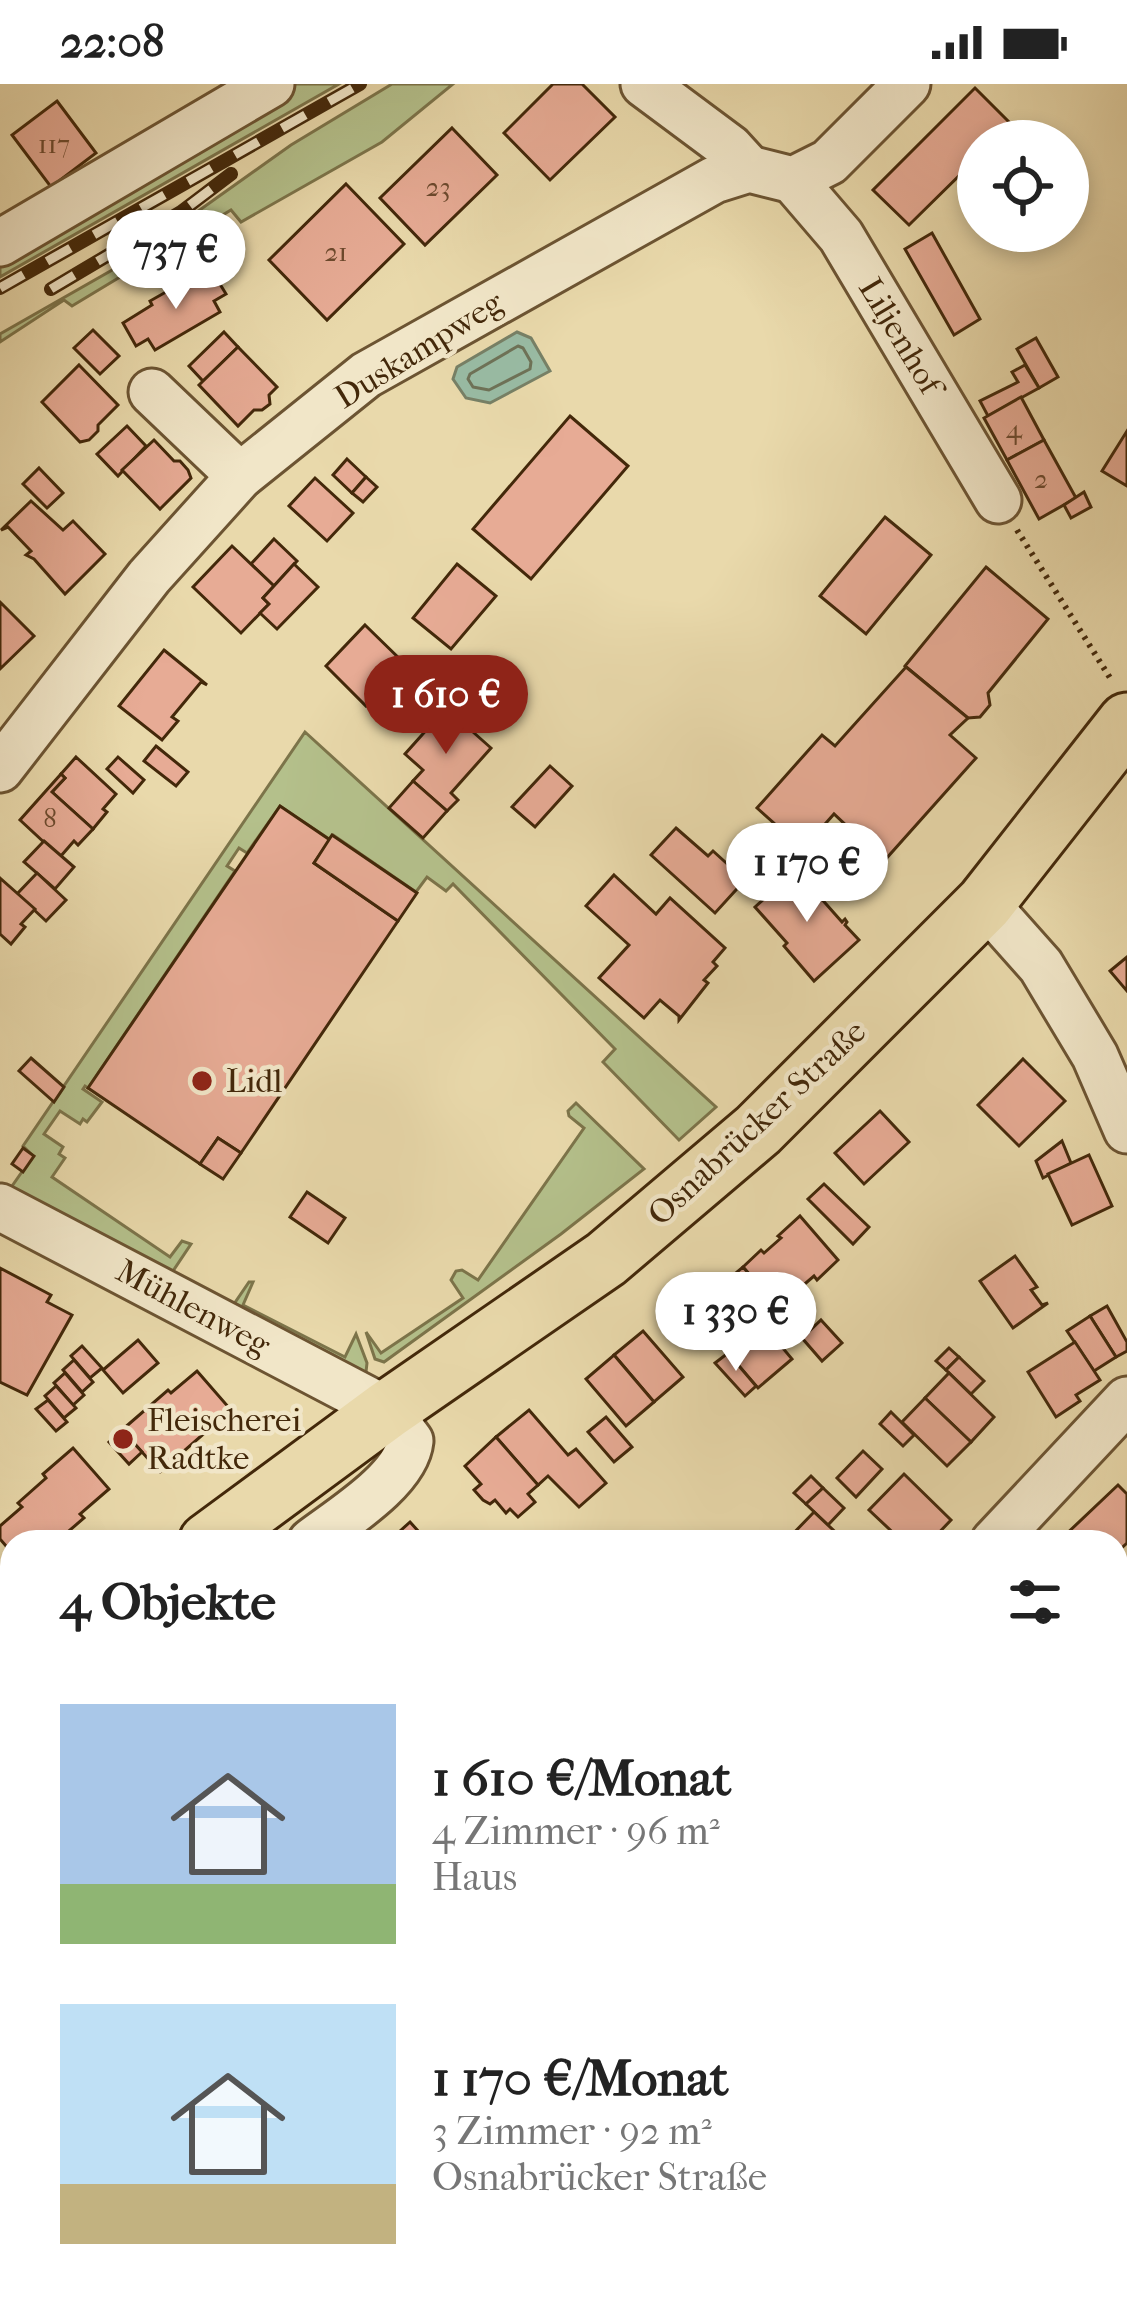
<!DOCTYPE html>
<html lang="de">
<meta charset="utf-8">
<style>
body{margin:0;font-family:"IM FELL French Canon",serif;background:#f2f2f2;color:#222;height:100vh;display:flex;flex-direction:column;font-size:45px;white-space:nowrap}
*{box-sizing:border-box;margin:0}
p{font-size:39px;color:#767676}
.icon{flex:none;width:66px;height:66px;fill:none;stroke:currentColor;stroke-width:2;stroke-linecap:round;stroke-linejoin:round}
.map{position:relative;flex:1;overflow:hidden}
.details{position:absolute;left:0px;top:1446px;width:1128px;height:771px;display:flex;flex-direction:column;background:#fff;border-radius:36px 36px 0 0;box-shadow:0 6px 18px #0003}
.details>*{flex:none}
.tools{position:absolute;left:957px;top:36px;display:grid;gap:24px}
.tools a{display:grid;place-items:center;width:132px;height:132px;border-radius:50%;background:#fff;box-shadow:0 6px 18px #0003;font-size:60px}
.price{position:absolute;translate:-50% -102px;padding:0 27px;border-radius:42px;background:#fff;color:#222;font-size:39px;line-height:78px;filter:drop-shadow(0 3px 6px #0008)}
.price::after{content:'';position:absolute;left:50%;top:72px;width:36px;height:27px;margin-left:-18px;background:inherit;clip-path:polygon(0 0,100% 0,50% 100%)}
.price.active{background:#8f2418;color:#fff}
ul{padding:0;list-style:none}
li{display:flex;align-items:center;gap:36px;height:300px;padding:0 60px}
li span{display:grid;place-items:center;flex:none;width:336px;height:240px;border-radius:0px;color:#555}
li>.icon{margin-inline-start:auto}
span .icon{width:144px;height:144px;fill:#fffc;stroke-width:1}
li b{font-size:51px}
h2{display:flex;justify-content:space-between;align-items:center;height:144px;padding:0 60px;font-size:51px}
.status{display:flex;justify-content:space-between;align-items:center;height:84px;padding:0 60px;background:#fff;direction:ltr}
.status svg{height:33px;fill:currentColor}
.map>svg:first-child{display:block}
.green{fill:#b4c08b;stroke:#7c744a;stroke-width:3}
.water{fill:#99bba4;stroke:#778066;stroke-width:3}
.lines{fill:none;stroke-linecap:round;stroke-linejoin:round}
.shore{stroke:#6e7257;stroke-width:3}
.building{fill:#e7ab95;stroke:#43280a;stroke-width:3}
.minor-casing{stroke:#6c5432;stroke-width:51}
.major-casing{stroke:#43280a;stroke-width:63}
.path{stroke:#43280a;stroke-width:6;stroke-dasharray:3 6;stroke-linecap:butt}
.minor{stroke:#f1e6c8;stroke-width:45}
.major{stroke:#e9d9ab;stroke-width:57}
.rail-casing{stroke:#43280a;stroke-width:14}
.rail{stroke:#f1e6c8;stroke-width:9;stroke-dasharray:27;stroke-linecap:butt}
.poi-dot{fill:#8f2418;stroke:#f1e6c8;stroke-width:4.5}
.labels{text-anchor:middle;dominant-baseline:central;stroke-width:9;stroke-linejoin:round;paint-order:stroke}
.number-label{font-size:27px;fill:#6c492d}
.street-label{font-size:33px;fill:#43280a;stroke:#f1e6c8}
.poi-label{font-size:33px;fill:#43280a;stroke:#f1e6c8;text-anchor:start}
</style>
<div class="status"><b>22:08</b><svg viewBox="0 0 49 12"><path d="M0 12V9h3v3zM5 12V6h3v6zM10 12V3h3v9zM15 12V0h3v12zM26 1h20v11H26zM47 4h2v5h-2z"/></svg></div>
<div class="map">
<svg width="1127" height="2216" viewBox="0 0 1127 2216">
<rect width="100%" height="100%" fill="#e9d9ab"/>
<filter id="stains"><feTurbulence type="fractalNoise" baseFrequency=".00167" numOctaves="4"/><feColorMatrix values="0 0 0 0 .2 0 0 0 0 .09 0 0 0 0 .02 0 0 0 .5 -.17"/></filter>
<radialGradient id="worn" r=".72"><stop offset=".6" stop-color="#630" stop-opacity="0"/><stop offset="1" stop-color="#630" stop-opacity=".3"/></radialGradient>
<g class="green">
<polygon points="293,0 339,0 0,193 0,172"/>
<polygon points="392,0 453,0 382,58 241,138 231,126 72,222 64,216 0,258 0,250 128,177 291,61"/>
<polygon points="305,648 716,1023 679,1056 603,978 615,965 453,800 446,807 427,793 416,808 333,751 329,755 280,722 247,769 239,764 227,782 235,787 88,1004 85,1002 83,1005 102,1018 87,1038 83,1035 80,1040 60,1027 44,1050 63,1063 59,1070 65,1074 52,1093 170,1173 182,1157 191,1160 171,1190 10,1105 33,1072 23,1062"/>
<polygon points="576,1019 644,1085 561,1150 384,1278 375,1275 366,1248 381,1269 463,1214 451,1196 456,1187 462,1186 478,1196 584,1044 569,1032 568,1027"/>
<polygon points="249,1198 253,1198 243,1221 345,1273 356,1250 367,1279 366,1288 363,1291 232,1223"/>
<polygon points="1127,1651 1127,2216 383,2216 371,2205 1116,2205 1116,1665"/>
<polygon points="12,1674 12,1856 0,1845 0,1684"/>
</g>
<polygon class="water" points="517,248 531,254 550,287 490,319 466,314 453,295 457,283"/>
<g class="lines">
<polygon class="shore" points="518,262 523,264 531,278 530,285 489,306 473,303 468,295 470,290"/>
</g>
<g class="building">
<polygon points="553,0 582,0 615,33 550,96 504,49"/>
<polygon points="975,4 1011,40 994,57 978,57 978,73 909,141 873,106"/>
<polygon points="57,17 96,69 51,103 12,51"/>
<polygon points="452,44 497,91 425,161 380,114"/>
<polygon points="346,100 404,160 327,236 269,176"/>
<polygon points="932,149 980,235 954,251 905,165"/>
<polygon points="212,187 226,210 214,217 220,228 155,266 148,255 136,262 123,239 152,221 150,217 180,200 182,204"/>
<polygon points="93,246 119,272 100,290 74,264"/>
<polygon points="224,248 238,263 203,297 189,282"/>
<polygon points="1036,254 1058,293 1039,304 1017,265"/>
<polygon points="238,263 277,303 269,311 270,320 262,326 254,326 238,342 199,301"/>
<polygon points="79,281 118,321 98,341 98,347 89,356 80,358 42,318"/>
<polygon points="1025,281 1039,304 988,332 980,317 1018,298 1012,288"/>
<polygon points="1021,313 1044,356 1007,376 984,334"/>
<polygon points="570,332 628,382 531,495 473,445"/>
<polygon points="127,342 146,362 118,392 97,370"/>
<polygon points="1127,347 1127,402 1102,387"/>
<polygon points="154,356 174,377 180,377 188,386 191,394 160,425 122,386"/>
<polygon points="1044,356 1076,414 1039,435 1007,376"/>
<polygon points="347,375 366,393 352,409 333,391"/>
<polygon points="39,384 63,409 47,424 23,400"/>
<polygon points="366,393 377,403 363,418 352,409"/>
<polygon points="315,394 353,429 327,457 289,422"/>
<polygon points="1084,408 1091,423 1071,434 1064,421"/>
<polygon points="31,417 63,446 73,437 105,470 65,510 34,475 26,471 31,467 8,443 1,446"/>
<polygon points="885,433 931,471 866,550 820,512"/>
<polygon points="274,455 297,477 274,502 251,480"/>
<polygon points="232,462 274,502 263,514 269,520 241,549 193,503"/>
<polygon points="294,480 318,503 277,545 260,529 269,520 263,514"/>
<polygon points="457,480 496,512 451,565 413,534"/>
<polygon points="986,483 1048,535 988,609 990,621 980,633 968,634 905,582"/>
<polygon points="0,518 34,552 0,585"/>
<polygon points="365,541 406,581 366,622 326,582"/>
<polygon points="164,566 207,601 201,598 172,633 178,637 162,656 119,622"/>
<polygon points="906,583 968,634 950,651 976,674 884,777 834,730 803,765 757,724 822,651 835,662"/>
<polygon points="446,624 491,664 451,709 458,716 447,727 413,697 423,686 405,670"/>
<polygon points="156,662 188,688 176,702 144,677"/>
<polygon points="76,673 116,710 103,725 107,728 93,745 52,708 65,694 61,690"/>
<polygon points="118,673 144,696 133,709 107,685"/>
<polygon points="550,682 572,702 535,743 512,723"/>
<polygon points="61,690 65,694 52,708 93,745 78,761 74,757 60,773 20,736"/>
<polygon points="413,697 447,727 423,754 389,724"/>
<polygon points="280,722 330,756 314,779 398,837 241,1069 218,1054 200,1080 88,1004"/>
<polygon points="676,744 708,772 713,767 745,796 715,829 651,771"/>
<polygon points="332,751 417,809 398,837 314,779"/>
<polygon points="44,757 74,783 55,805 24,778"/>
<polygon points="796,786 842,838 845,835 847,838 845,841 859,856 814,897 784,862 787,859 755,823"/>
<polygon points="37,789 66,816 46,837 17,810"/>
<polygon points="614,791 656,830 670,814 725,864 713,878 717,882 704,896 708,899 679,936 679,932 660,916 644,934 599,894 629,861 586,822"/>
<polygon points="0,794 35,825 21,840 25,843 11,860 0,850"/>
<polygon points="1127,873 1127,907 1110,887"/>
<polygon points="31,974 64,1003 54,1018 19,987"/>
<polygon points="1023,975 1065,1017 1019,1062 978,1021"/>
<polygon points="880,1027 909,1058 864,1100 835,1069"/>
<polygon points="218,1054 241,1069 223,1095 200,1080"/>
<polygon points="1062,1057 1071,1079 1043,1094 1036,1077"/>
<polygon points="23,1064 34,1072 23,1088 12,1080"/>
<polygon points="1089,1071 1112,1122 1072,1141 1048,1090"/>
<polygon points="824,1100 869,1143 853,1160 808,1115"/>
<polygon points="307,1108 345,1134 328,1159 290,1133"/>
<polygon points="800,1132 838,1176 817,1196 814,1192 778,1223 743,1183 761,1166 764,1169 781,1154 778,1152"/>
<polygon points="1015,1172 1037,1203 1031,1206 1042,1221 1048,1219 1013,1244 980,1197"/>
<polygon points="743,1183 778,1223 761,1238 792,1275 758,1304 726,1267 740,1255 709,1218 727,1202 724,1199"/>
<polygon points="0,1184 51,1211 47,1218 72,1231 27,1311 0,1298"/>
<polygon points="1107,1222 1127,1258 1127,1267 1116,1273 1090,1232"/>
<polygon points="1090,1232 1116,1273 1094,1287 1067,1247"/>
<polygon points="821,1236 842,1259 822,1277 802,1254"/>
<polygon points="643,1247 683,1293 654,1318 614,1271"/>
<polygon points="138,1256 158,1279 123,1309 103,1286"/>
<polygon points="1075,1258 1100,1296 1076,1311 1080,1317 1056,1333 1028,1288"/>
<polygon points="82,1262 102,1284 90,1294 71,1272"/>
<polygon points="949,1264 959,1273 946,1286 936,1277"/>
<polygon points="728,1269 756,1302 745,1312 715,1279"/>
<polygon points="614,1271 654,1318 626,1342 586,1295"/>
<polygon points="959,1273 984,1297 971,1310 946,1286"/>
<polygon points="74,1276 93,1298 82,1308 63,1286"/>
<polygon points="197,1287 231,1326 160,1388 122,1346 168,1306 171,1309"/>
<polygon points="65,1289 84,1311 73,1321 54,1299"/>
<polygon points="949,1289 994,1333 971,1358 925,1314"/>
<polygon points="56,1302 76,1324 64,1334 45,1312"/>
<polygon points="925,1314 971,1358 947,1382 902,1338"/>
<polygon points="48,1316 67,1338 56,1347 36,1325"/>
<polygon points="529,1326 568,1371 576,1365 606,1399 579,1423 548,1392 538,1401 496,1353"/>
<polygon points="891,1328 914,1351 903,1362 880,1340"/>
<polygon points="606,1333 632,1363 614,1378 588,1348"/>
<polygon points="122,1346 142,1368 129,1380 109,1358"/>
<polygon points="496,1353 538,1401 528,1410 535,1418 518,1433 510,1425 506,1429 495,1416 490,1420 483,1416 474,1406 481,1400 465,1382"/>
<polygon points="73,1364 109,1405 80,1430 84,1434 56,1458 12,1458 12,1469 0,1455 0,1442 22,1423 18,1419 46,1394 43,1390"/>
<polygon points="863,1367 882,1385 856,1413 837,1394"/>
<polygon points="904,1390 951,1436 930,1458 903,1458 869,1426"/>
<polygon points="811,1392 823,1404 806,1420 794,1409"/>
<polygon points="1118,1401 1127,1410 1127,1459 1116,1469 1116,1458 1062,1458 1060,1456"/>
<polygon points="823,1404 844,1424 828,1441 806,1420"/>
<polygon points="814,1428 846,1458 785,1458"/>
<polygon points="410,1438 428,1458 388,1458"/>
<polygon points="7,2154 12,2159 12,2205 67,2205 77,2216 0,2216 0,2162"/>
</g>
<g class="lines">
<defs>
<g id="minor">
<polyline points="644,0 730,64 749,85"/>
<polyline points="793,96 841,152 998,416"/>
<polyline points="0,159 271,0"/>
<polyline points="152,308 240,392"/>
<polyline points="0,685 149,493 240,392 366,291 714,96 749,85 793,96 829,78 907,0"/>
<polyline points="985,819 1041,882 1095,972 1127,1046"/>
<path d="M0,1123L387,1326L410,1357C406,1396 341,1435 311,1458"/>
<polyline points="994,1458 1127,1316"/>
</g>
<g id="major">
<polyline points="208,1458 387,1326 606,1175 758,1046 985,819 1127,638"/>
<polyline points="0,1615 12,1605"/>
<polyline points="0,1912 12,1924"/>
<polyline points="305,2205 317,2216"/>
</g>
</defs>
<use href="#minor" class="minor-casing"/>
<use href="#major" class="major-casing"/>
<polyline class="path" points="1017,446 1112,597"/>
<use href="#minor" class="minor"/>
<use href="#major" class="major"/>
<defs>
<g id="rail">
<polyline points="0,204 360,0"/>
<polyline points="51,205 181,128 231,90"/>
</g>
</defs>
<use href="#rail" class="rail-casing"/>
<use href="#rail" class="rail"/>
</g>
<g class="poi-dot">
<circle cx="202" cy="997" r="12"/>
<circle cx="123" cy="1355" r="12"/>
</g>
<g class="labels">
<g class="number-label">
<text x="54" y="60">117</text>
<text x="438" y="103">23</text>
<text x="336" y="168">21</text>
<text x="1014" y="345">4</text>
<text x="1041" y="395">2</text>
<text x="50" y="734">8</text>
</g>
<g class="street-label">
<text transform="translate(900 252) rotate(59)">Liljenhof</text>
<text transform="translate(419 266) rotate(-32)">Duskampweg</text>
<text transform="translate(757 1039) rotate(-43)">Osnabrücker Straße</text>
<text transform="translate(193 1224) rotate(28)">Mühlenweg</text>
</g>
<g class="poi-label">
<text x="226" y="997">Lidl</text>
<text x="147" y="1336">Fleischerei<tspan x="147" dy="38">Radtke</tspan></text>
</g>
</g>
<rect width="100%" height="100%" filter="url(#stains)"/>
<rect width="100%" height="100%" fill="url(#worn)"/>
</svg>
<div class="tools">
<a><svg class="icon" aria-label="locate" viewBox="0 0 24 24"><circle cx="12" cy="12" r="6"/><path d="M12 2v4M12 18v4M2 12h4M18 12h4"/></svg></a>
</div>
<b class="price" style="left:176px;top:228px">737 €</b>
<b class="price active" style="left:446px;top:673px">1 610 €</b>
<b class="price" style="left:807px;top:841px">1 170 €</b>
<b class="price" style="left:736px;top:1290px">1 330 €</b>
<section class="details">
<h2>4 Objekte<svg class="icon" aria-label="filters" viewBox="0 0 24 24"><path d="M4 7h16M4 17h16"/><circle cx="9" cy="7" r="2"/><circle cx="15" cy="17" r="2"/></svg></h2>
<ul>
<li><span style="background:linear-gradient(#a9c7e8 75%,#8fb573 0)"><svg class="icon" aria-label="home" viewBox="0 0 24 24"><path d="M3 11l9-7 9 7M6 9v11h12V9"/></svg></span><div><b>1 610 €/Monat</b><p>4 Zimmer · 96 m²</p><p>Haus</p></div></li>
<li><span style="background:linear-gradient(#bfe0f5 75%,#c2b280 0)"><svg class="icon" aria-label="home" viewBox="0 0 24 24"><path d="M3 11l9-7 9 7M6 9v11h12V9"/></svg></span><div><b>1 170 €/Monat</b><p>3 Zimmer · 92 m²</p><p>Osnabrücker Straße</p></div></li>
</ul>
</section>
</div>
